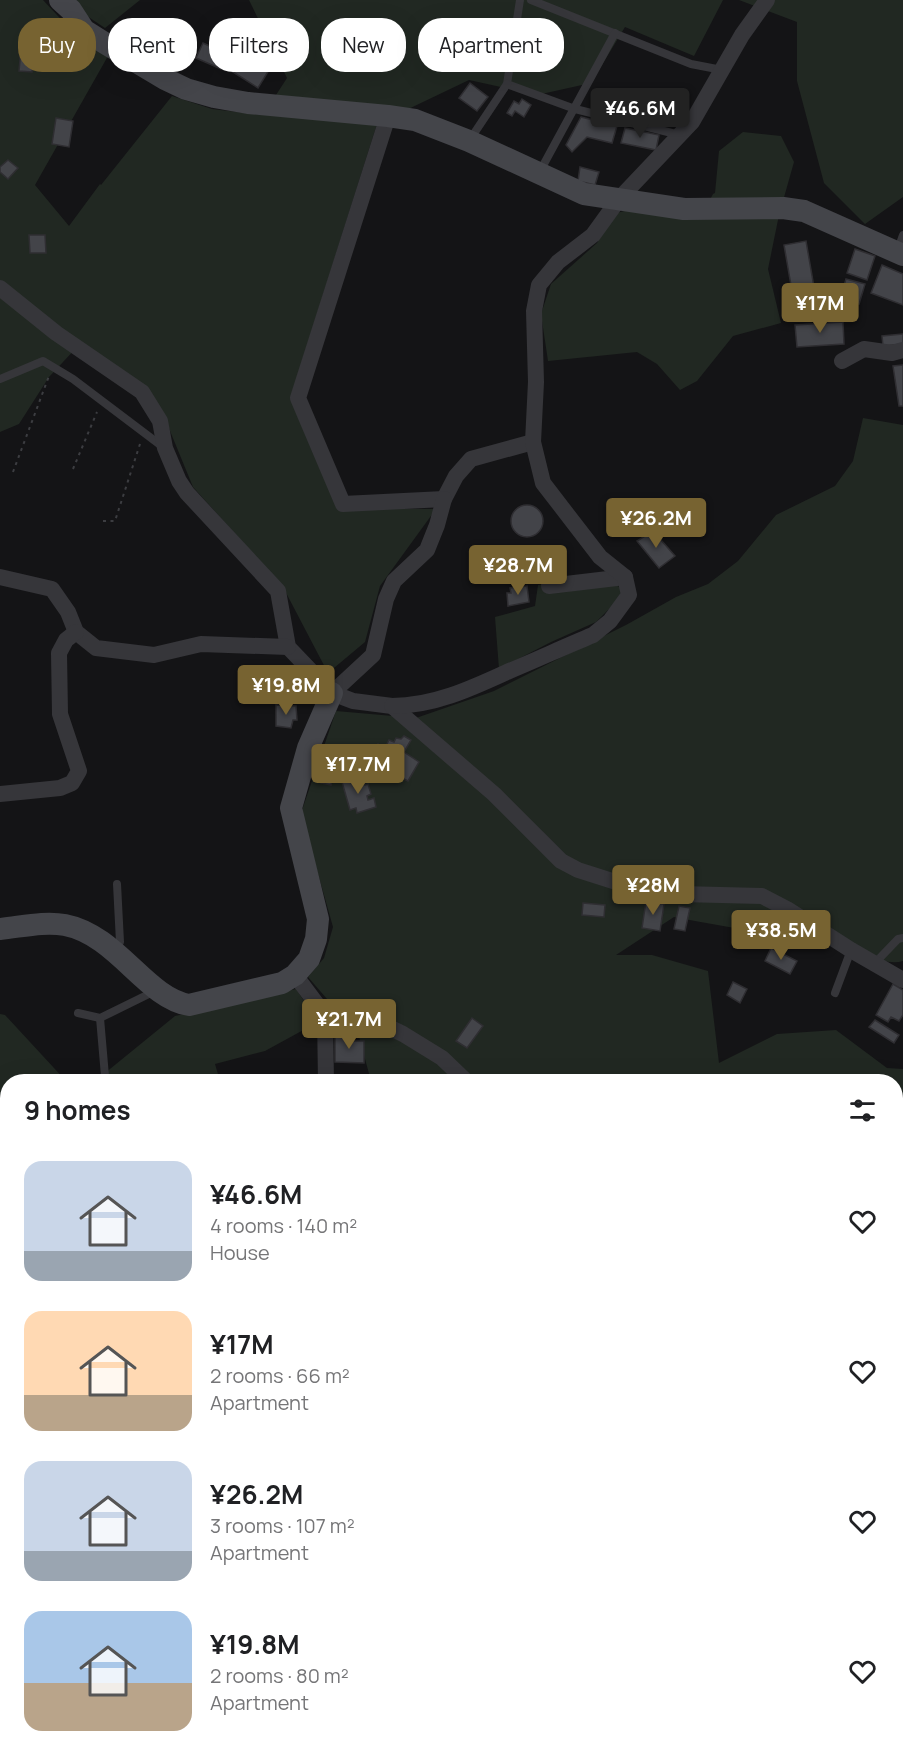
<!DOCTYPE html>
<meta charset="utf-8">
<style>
body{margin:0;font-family:Manrope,sans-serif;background:#f6f6f6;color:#202124;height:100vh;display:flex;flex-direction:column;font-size:22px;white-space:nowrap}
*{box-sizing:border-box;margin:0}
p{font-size:20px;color:#757577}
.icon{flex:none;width:33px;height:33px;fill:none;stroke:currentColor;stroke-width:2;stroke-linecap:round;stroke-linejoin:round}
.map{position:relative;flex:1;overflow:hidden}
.sheet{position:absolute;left:0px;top:1074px;width:903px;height:684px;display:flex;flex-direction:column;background:#fff;border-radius:24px 24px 0 0;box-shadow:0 6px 24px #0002}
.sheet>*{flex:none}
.hud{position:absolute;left:18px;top:18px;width:600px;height:54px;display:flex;gap:12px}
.price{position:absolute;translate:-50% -51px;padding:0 14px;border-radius:6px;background:#776331;color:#fff;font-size:20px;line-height:39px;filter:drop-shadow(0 2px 3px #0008)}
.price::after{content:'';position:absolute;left:50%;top:36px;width:18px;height:14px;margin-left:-9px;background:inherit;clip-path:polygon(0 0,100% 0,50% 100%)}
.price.selected{background:#222;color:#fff}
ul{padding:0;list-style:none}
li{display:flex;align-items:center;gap:18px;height:150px;padding:0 24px}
li span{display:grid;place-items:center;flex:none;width:168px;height:120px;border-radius:18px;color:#555}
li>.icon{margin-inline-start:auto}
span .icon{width:72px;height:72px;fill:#fffc;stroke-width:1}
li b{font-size:26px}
h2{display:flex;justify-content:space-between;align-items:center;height:72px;padding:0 24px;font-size:26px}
.chip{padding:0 21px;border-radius:24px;background:#fff;box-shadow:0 6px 24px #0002;font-size:21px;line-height:54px}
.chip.selected{background:#776331;color:#fff}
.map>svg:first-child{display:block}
.green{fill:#212822}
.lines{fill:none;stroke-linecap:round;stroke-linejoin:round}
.stream{stroke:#2f363d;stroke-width:4}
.building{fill:#434449;stroke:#2f2e32;stroke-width:1.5}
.path{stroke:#3c3d41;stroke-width:2;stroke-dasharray:3 4.5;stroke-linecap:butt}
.lane{stroke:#36363a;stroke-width:8}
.street{stroke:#36363a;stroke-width:16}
.secondary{stroke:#44454a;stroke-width:22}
</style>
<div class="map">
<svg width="903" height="1758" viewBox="0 0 903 1758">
<rect width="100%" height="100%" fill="#141416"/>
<g class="green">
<polygon points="0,0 43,0 71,30 108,56 35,185 69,226 100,184 101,185 172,96 212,109 263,115 287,78 249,0 723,0 694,56 625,27 591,83 537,95 469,80 377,124 291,396 339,508 436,509 380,586 365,642 328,673 283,587 193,487 168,426 89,349 0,284"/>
<polygon points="74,0 140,0 105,28 84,14"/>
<polygon points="739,0 903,0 903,197 865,224 824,183 797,81 797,22"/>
<polygon points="743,132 781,136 794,162 779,215 768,269 781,323 733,336 697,381 680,390 657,364 637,352 548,361 541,314 551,284 597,243 616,213 629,210 700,218 713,194 715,193 719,151"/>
<polygon points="0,293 77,347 49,377 19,424 0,432"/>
<path d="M863,418L903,425V961C886,966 865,954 849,950C791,937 732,928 674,917L616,955H652L708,971L719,1063L777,1034L836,1030L887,1068L903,1069V1108L896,1104V1082L371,1081L352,1011L327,999L308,977L324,958L333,927L301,813L336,711L416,718L494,691L626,625L676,597L708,584L738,561L776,515L835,486L853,461Z"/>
<polygon points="608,576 622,590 618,600 596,622 551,642 499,669 495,617 535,606 538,585"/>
<polygon points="296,989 318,1022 265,1051 215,1064 220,1081 94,1082 175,1016"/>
<polygon points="0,1014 5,1015 66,1081 8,1082 7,1174 0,1174"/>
<polygon points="0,1243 8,1248 7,1307 0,1309"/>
<polygon points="0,1513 8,1516 8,1750 37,1751 31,1758 0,1758"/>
<polygon points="896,1722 903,1723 903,1758 611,1758 607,1751 896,1750"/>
<polygon points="41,1751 41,1750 161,1751 158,1758 35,1758"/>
</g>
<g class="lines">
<g class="stream">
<polyline points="896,1412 903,1404"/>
<polyline points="0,1435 8,1437"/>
</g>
</g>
<g class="building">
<polygon points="253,41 277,57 258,88 233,72"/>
<polygon points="203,43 227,54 221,69 196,58"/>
<polygon points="21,48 31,49 31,56 34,56 32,72 19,71"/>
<polygon points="470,83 488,97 477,111 459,98"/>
<polygon points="522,99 531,105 524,117 515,111 512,116 507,113 514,101 519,104"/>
<polygon points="581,117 617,126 612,143 587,137 572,152 566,145"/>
<polygon points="56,118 73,121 69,147 52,144"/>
<polygon points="625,128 659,135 656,150 621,143"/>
<polygon points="8,160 18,168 8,179 0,172 0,167"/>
<polygon points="580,167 599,172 595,185 578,181"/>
<polygon points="29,235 45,235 46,253 30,253"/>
<polygon points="806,241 819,316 797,320 784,245"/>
<polygon points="855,249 875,256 867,280 847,273"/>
<polygon points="882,265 903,274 903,305 871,293"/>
<polygon points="846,279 865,284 859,304 840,299"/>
<polygon points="843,322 844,344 797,347 795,325"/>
<polygon points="903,334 903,344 883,346 882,336"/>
<polygon points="903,365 903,406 899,406 893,366"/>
<circle cx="527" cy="521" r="16"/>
<polygon points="653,531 675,556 659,568 637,541"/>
<polygon points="527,586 529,602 508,606 507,593 511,593 510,588"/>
<polygon points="276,705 296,706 297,720 293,720 291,728 276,726"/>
<polygon points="404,736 411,740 404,752 419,762 408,781 389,772 394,764 387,761 383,768 369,762 378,744 385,748 389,740 394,742 396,738 401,739"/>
<polygon points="313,763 334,767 331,785 321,783 322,779 310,777"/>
<polygon points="363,777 365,785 368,784 371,794 367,796 368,800 374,798 376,807 357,813 356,808 350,810 342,782"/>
<polygon points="646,901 664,904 660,931 642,928"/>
<polygon points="583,903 605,905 604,917 582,915"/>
<polygon points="679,906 690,908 685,931 674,929"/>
<polygon points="771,948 797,961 790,974 765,961"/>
<polygon points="733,982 747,989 740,1003 727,995"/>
<polygon points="893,984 903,990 903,1015 899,1021 891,1017 888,1022 876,1015"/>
<polygon points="472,1018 483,1026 467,1048 456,1041"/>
<polygon points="875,1020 899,1035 894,1043 869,1027"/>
<polygon points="335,1035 354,1035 354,1041 364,1041 364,1063 335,1062"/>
<polygon points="896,1141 903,1142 903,1177 896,1176"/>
<polygon points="549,1750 562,1750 562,1753 565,1753 565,1758 548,1758 547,1756 550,1757"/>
<polygon points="578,1750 595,1750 598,1758 582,1758"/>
</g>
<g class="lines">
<g class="path">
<polyline points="73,469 97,412"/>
<polyline points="13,472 49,376"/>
<polyline points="103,521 115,521 140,444"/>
</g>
<g class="lane">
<polyline points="520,0 507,84 575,109 680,135"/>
<polyline points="531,0 691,64 722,70"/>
<polyline points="469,141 507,84"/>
<polyline points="539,173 615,33"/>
<polyline points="897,252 903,235"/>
<polyline points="0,379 43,361 73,379 163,447"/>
<polyline points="114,951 120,942 117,884"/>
<polyline points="874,964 898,939 903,938"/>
<polyline points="835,993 851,950"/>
<polyline points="78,1013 100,1018 155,991"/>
<polyline points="100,1018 105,1076"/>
<polyline points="0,1182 8,1182"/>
<polyline points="896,1613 903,1616"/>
</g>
<g class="street">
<polyline points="388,116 298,398 343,504 444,499 456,476 471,459 533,442"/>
<polyline points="0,288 56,333 142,392 160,421 165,448 179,481 187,493 278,591 288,647 332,693 353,701 392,706 494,794 561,861 578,870 622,884 680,894 762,896 787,909 851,950 903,980"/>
<polyline points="842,361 864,349 892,353 903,350"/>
<polyline points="0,577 52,589 68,612 76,632 96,648 154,655 201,644 288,647"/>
<polyline points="549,586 625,577"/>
<polyline points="332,693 373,655 386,599 394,581 427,550 437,525 444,499"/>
<path d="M392,706C433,706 470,689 507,672C536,660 564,647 593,635L610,621L629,595L625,577L600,557L543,483L533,442L536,382L534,311L539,285L558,262L593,235L619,199L692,122L742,35L767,0"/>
<polyline points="0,794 60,788 72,783 79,771 60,714 59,653 66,640 76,632"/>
<polyline points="295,975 325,1015 326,1082"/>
<polyline points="325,1015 354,1010 403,1034 442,1058 467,1082"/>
<polyline points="896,1187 903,1187"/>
<polyline points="0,1509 8,1512"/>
<polyline points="896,1580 903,1576"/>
<polyline points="605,1750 608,1758"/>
</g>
<g class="secondary">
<polyline points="60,0 71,10 84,30 103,42 165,79 186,89 214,97 248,103 388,116 415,120 469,141 584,194 684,209 783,208 804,211 903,255"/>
<path d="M0,929C21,927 44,921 65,925C117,935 146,998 189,1005L282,983L295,975L309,959L316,939L318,919L291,808L308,748L332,693"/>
<polyline points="896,1479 903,1475"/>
<polyline points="484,1758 495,1750"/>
</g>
</g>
</svg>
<b class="price selected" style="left:640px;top:139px">¥46.6M</b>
<b class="price" style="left:820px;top:334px">¥17M</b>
<b class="price" style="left:656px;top:549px">¥26.2M</b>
<b class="price" style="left:518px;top:596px">¥28.7M</b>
<b class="price" style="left:286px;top:716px">¥19.8M</b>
<b class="price" style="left:358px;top:795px">¥17.7M</b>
<b class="price" style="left:653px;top:916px">¥28M</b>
<b class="price" style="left:781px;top:961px">¥38.5M</b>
<b class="price" style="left:349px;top:1050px">¥21.7M</b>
<div class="hud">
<a class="chip selected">Buy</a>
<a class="chip">Rent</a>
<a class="chip">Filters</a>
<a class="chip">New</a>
<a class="chip">Apartment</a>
</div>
<section class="sheet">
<h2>9 homes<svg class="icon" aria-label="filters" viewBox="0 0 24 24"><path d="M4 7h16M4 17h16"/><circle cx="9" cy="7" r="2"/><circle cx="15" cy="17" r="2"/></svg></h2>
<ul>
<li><span style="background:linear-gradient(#c9d6e8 75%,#9aa5b1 0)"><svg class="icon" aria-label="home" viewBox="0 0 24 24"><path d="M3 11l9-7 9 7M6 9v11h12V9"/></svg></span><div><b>¥46.6M</b><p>4 rooms · 140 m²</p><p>House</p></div><svg class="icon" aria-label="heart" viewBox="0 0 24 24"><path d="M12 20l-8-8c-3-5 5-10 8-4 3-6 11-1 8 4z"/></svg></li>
<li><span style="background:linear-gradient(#ffd9b3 70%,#b9a48a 0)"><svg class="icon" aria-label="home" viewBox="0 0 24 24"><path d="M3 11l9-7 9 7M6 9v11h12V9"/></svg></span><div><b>¥17M</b><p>2 rooms · 66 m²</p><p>Apartment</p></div><svg class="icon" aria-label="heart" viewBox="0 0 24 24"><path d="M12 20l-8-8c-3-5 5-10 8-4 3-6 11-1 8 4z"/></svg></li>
<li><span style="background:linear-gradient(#c9d6e8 75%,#9aa5b1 0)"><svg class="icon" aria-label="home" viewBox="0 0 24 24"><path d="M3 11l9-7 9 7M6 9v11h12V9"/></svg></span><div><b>¥26.2M</b><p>3 rooms · 107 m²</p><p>Apartment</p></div><svg class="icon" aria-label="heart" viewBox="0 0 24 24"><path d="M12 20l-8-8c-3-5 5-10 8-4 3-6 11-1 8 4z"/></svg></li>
<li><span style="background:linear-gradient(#a9c7e8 60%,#b9a48a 0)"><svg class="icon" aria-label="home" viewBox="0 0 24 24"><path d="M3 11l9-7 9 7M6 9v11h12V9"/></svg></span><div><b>¥19.8M</b><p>2 rooms · 80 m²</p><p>Apartment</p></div><svg class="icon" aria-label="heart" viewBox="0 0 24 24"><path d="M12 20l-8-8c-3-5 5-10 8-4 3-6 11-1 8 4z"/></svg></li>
</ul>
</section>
</div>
